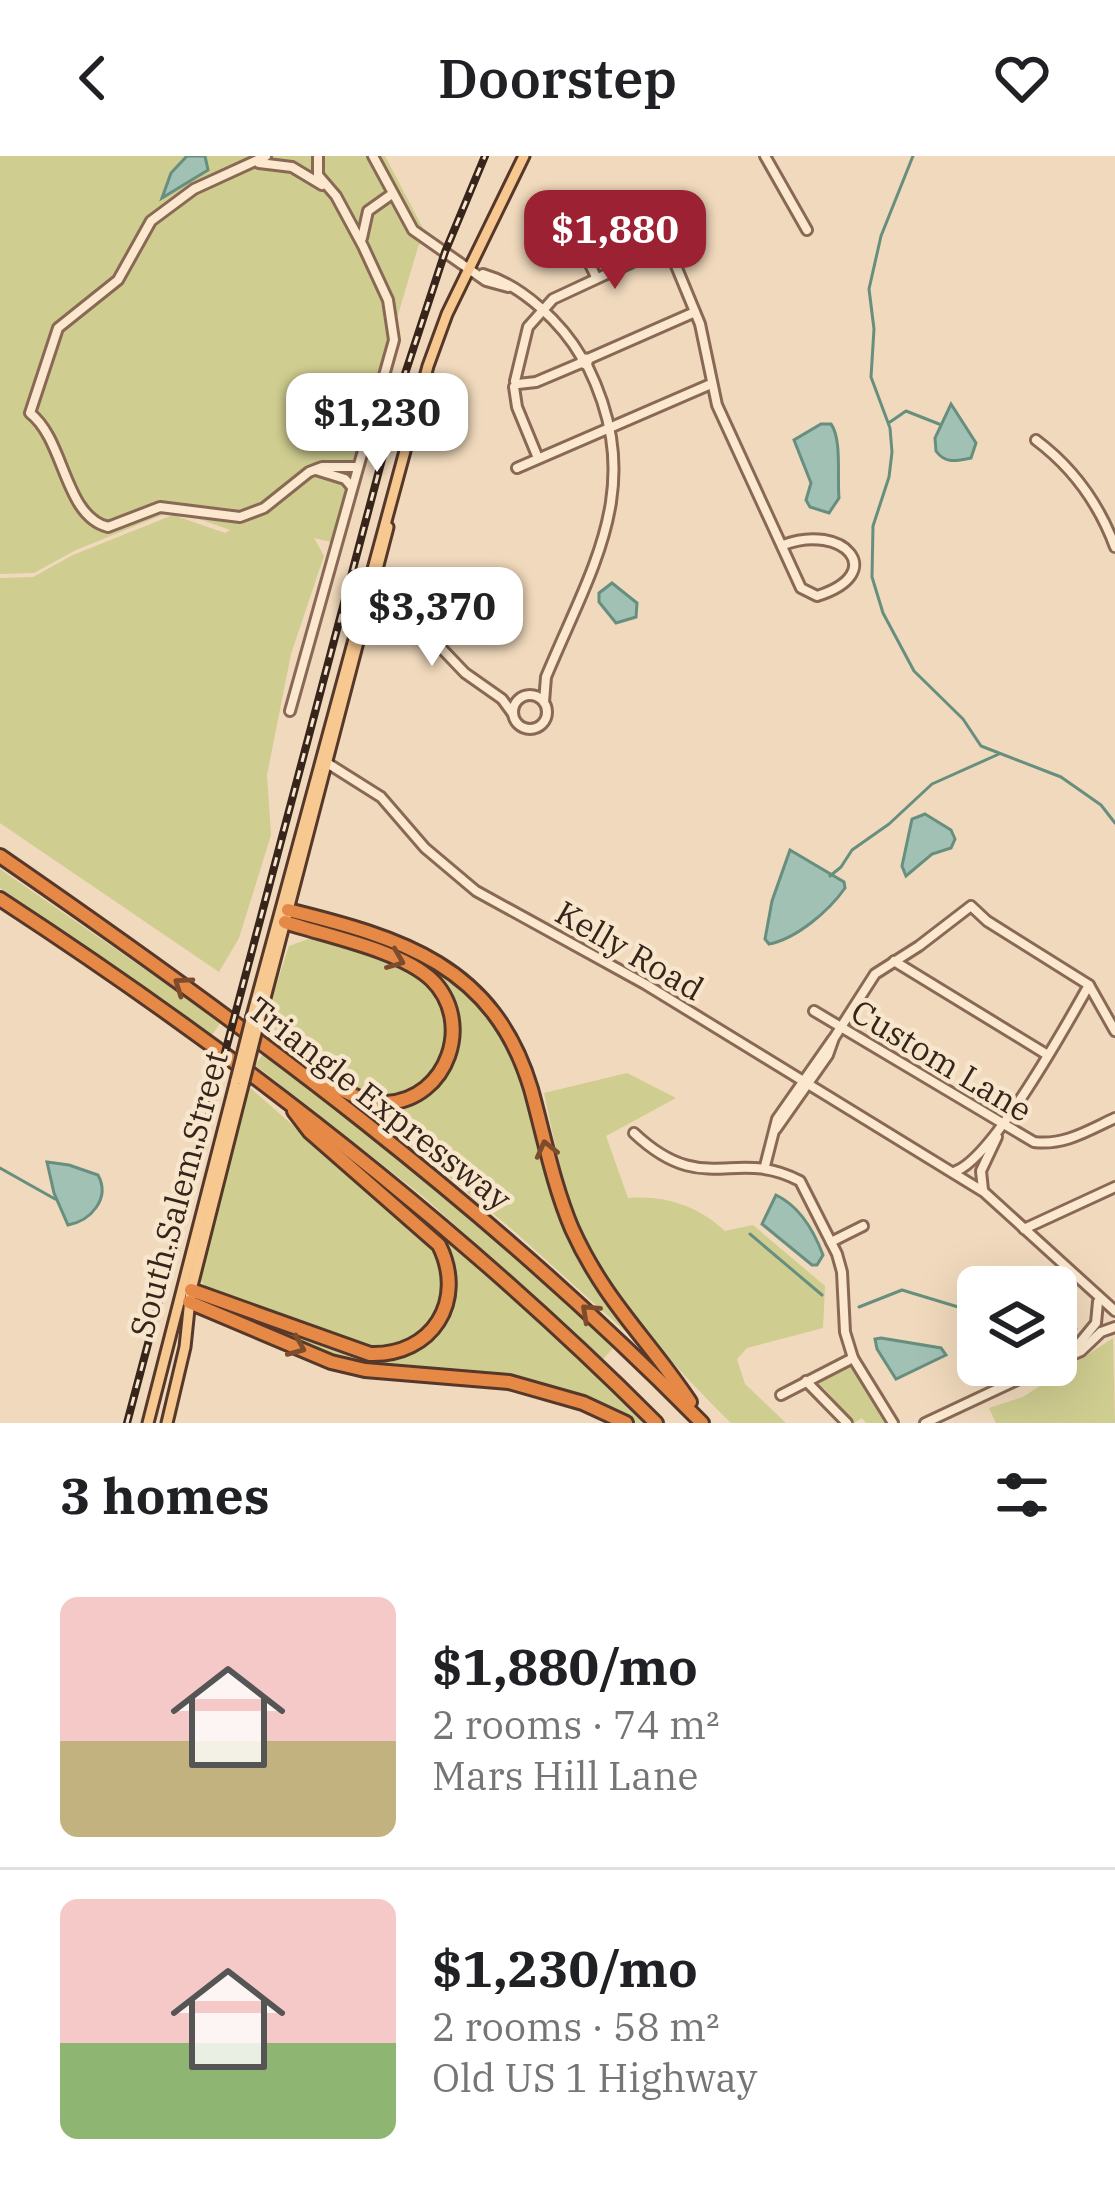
<!DOCTYPE html>
<meta charset="utf-8">
<style>
body{margin:0;font-family:"IBM Plex Serif",serif;background:#f6f6f6;color:#202124;height:100vh;display:flex;flex-direction:column;font-size:45px;white-space:nowrap}
*{box-sizing:border-box;margin:0}
p{font-size:39px;color:#757577}
.icon{flex:none;width:66px;height:66px;fill:none;stroke:currentColor;stroke-width:2;stroke-linecap:round;stroke-linejoin:round}
.map{position:relative;height:1267px;overflow:hidden}
.sheet{display:flex;flex-direction:column;background:#fff;flex:1}
.sheet>*{flex:none}
.tools{position:absolute;left:957px;top:1110px;display:grid;gap:24px}
.tools a{display:grid;place-items:center;width:120px;height:120px;border-radius:18px;background:#fff;box-shadow:0 12px 48px #0002;font-size:60px}
.price{position:absolute;translate:-50% -102px;padding:0 27px;border-radius:24px;background:#fff;color:#222;font-size:39px;line-height:78px;filter:drop-shadow(0 3px 6px #0008)}
.price::after{content:'';position:absolute;left:50%;top:72px;width:36px;height:27px;margin-left:-18px;background:inherit;clip-path:polygon(0 0,100% 0,50% 100%)}
.price.active{background:#9b2133;color:#fff}
ul{padding:0;list-style:none}
li{display:flex;align-items:center;gap:36px;height:300px;padding:0 60px}
li+li{border-top:3px solid #e0e0e0}
li span{display:grid;place-items:center;flex:none;width:336px;height:240px;border-radius:18px;color:#555}
li>.icon{margin-inline-start:auto}
span .icon{width:144px;height:144px;fill:#fffc;stroke-width:1}
li b{font-size:51px}
h2{display:flex;justify-content:space-between;align-items:center;height:144px;padding:0 60px;font-size:51px}
header{display:flex;justify-content:space-between;align-items:center;height:156px;padding:0 60px;background:#fff;font-size:54px;font-weight:600}
.map>svg:first-child{display:block}
.green{fill:#cfcd90}
.water{fill:#a0c1b3;stroke:#678f7f;stroke-width:3}
.lines{fill:none;stroke-linecap:round;stroke-linejoin:round}
.stream{stroke:#678f7f;stroke-width:3}
.minor-casing{stroke:#896955;stroke-width:14}
.major-casing{stroke:#56382a;stroke-width:15}
.highway-casing{stroke:#56382a;stroke-width:18}
.minor{stroke:#fbe8cf;stroke-width:8}
.major{stroke:#f7c890;stroke-width:9}
.highway{stroke:#e78946;stroke-width:12}
.rail-casing{stroke:#37241a;stroke-width:8}
.rail{stroke:#f7e5cc;stroke-width:3;stroke-dasharray:9;stroke-linecap:butt}
.major-bridge-casing{stroke:#56382a;stroke-width:15;stroke-linecap:butt}
.major-bridge{stroke:#f7c890;stroke-width:9}
.oneway{stroke:#7d4c2c}
.labels{text-anchor:middle;dominant-baseline:central;stroke-width:9;stroke-linejoin:round;paint-order:stroke}
.street-label{font-size:33px;fill:#37241a;stroke:#f7e5cc}
</style>
<header><svg class="icon" aria-label="back" viewBox="0 0 24 24"><path d="M15 5l-7 7 7 7"/></svg>Doorstep<svg class="icon" aria-label="heart" viewBox="0 0 24 24"><path d="M12 20l-8-8c-3-5 5-10 8-4 3-6 11-1 8 4z"/></svg></header>
<div class="map">
<svg width="1115" height="1267" viewBox="0 0 1115 1267">
<rect width="100%" height="100%" fill="#f0d9bc"/>
<g class="green">
<polygon points="0,0 385,0 426,78 418,91 331,386 314,382 324,400 291,498 267,619 271,679 239,782 219,816 0,667 0,422 33,421 73,399 173,359 225,377 230,374 174,354 76,394 34,417 0,418"/>
<polygon points="0,713 221,866 212,879 0,732"/>
<path d="M311,782C347,793 394,800 424,823C471,859 443,950 380,942C336,937 298,896 263,870L289,790Z"/>
<polygon points="381,782 435,807 485,852 513,896 592,1120 627,1177 515,1076 368,954 371,949 386,951 449,911 443,832 377,793"/>
<polygon points="264,897 445,1039 614,1191 603,1203 425,1042 255,909"/>
<path d="M627,917L676,942L606,980L628,1042C665,1039 698,1050 725,1075L753,1069L825,1130L823,1172L747,1192L737,1203L745,1228L786,1267H731C672,1208 607,1141 576,1062C561,1023 553,978 544,937Z"/>
<polygon points="247,929 433,1092 444,1122 444,1138 433,1169 406,1191 371,1195 210,1136 198,1121"/>
<path d="M435,1074L559,1184L644,1267H632L587,1244L343,1206L258,1170L260,1165C317,1186 385,1229 433,1174C470,1133 449,1113 435,1074Z"/>
<polygon points="1113,1182 1115,1267 996,1267 989,1252 1023,1241"/>
<polygon points="846,1211 852,1211 886,1267 866,1267 862,1262 854,1267 824,1232 819,1231 820,1223"/>
</g>
<g class="water">
<polygon points="187,0 205,0 208,14 162,42 171,17"/>
<path d="M951,248L976,287L971,302C957,305 945,308 936,295L935,282Z"/>
<path d="M821,268H831C842,283 837,321 839,342L829,357L810,351L806,344L811,327L794,284Z"/>
<polygon points="612,427 637,447 636,461 616,467 599,446 599,437"/>
<polygon points="925,658 951,674 955,683 951,692 932,698 906,720 902,710 912,663"/>
<path d="M790,694L844,726L845,732C829,755 796,783 769,788L765,783L772,745Z"/>
<path d="M47,1006L69,1009L98,1019C111,1043 90,1065 68,1069L54,1037Z"/>
<path d="M776,1039C799,1050 814,1075 823,1099L817,1109H812L762,1068Z"/>
<polygon points="881,1182 941,1192 946,1199 896,1223 877,1193 875,1183"/>
</g>
<g class="lines">
<g class="stream">
<polyline points="913,0 881,80 869,133 874,173 871,221 890,272 892,296 889,321 873,370 872,421 883,457 914,515 963,563 981,590 1061,621 1101,649 1115,667"/>
<polyline points="890,266 906,255 939,268"/>
<polyline points="830,720 841,711 852,694 889,668 932,628 999,598"/>
<polyline points="0,1012 55,1043"/>
<polyline points="750,1078 822,1139"/>
<polyline points="859,1151 902,1134 978,1157"/>
<polyline points="1056,1166 1076,1173"/>
</g>
<defs>
<g id="minor">
<path d="M266,0L194,33L151,65L118,124L58,172L30,257C65,284 64,360 108,371L160,351L240,361L264,352L309,316L322,311H357"/>
<polyline points="373,0 413,74 486,125 508,131"/>
<polyline points="765,0 807,74"/>
<polyline points="259,7 292,11 322,29"/>
<path d="M648,42L700,168L717,249L801,432L817,440C890,417 843,366 783,389"/>
<path d="M538,64C571,72 583,92 596,121"/>
<polyline points="362,82 368,55 392,38"/>
<path d="M483,118C522,129 562,167 582,202L588,203L587,209L581,207L582,202"/>
<polyline points="588,203 695,156"/>
<polyline points="515,225 528,171 553,143 667,90"/>
<polyline points="518,228 536,226 581,207"/>
<polyline points="514,231 517,251 538,302"/>
<path d="M1036,284C1072,311 1099,348 1115,391"/>
<polyline points="517,312 711,228"/>
<polyline points="316,314 345,323 351,330"/>
<polyline points="374,428 390,452 422,472 465,517 502,543 513,558"/>
<polyline points="366,459 390,452"/>
<circle cx="530" cy="556" r="17"/>
<path d="M544,546L546,521C593,408 647,330 587,209"/>
<polyline points="290,555 394,184 388,144 363,90 336,40 318,19 318,0"/>
<polyline points="324,605 381,641 425,692 476,735 645,828 984,1036 1115,1155"/>
<polyline points="894,805 1046,898"/>
<path d="M814,855L1034,986C1064,990 1089,974 1115,962"/>
<polyline points="776,973 828,899 834,882 875,818 919,790 971,750 987,765 1089,829 1115,875"/>
<path d="M634,977C704,1043 734,990 800,1025L837,1098L842,1116L845,1176L853,1202L893,1267"/>
<polyline points="765,1010 777,963 833,883"/>
<path d="M956,1015C993,1001 1066,870 1089,829"/>
<polyline points="983,1034 981,1015 997,981"/>
<polyline points="1024,1073 1115,1031"/>
<polyline points="831,1086 863,1070"/>
<polyline points="1073,1195 1096,1167 1098,1146"/>
<polyline points="1056,1206 1081,1195 1101,1176 1115,1171"/>
<polyline points="806,1225 847,1267"/>
<polyline points="781,1239 853,1202"/>
<polyline points="925,1267 1049,1209"/>
</g>
<g id="major">
<polyline points="252,860 428,210 447,158 524,0"/>
<polyline points="259,865 388,371"/>
<polyline points="148,1267 236,924"/>
<polyline points="167,1267 185,1191 191,1134 243,929"/>
</g>
<g id="highway">
<path d="M0,700C252,874 487,1048 702,1267"/>
<path d="M0,743C236,897 457,1068 656,1267"/>
<path d="M288,754C401,782 494,809 531,933C544,980 553,1028 572,1073C605,1146 649,1184 690,1246"/>
<path d="M285,766C327,780 400,794 431,823C475,865 448,944 386,947C363,948 345,934 325,926"/>
<path d="M191,1134L370,1198C432,1200 467,1145 439,1089L310,976L294,955"/>
<polyline points="189,1146 331,1206 365,1214 509,1226 583,1247 626,1267"/>
</g>
</defs>
<use href="#minor" class="minor-casing"/>
<use href="#major" class="major-casing"/>
<use href="#highway" class="highway-casing"/>
<use href="#minor" class="minor"/>
<use href="#major" class="major"/>
<use href="#highway" class="highway"/>
<defs>
<polyline id="rail" points="127,1267 403,224 445,96 485,0"/>
</defs>
<use href="#rail" class="rail-casing"/>
<use href="#rail" class="rail"/>
<defs>
<g id="major-bridge">
<polyline points="236,924 252,860"/>
<polyline points="243,929 259,865"/>
</g>
</defs>
<use href="#major-bridge" class="major-bridge-casing"/>
<use href="#major-bridge" class="major-bridge"/>
</g>
<defs><path id="oneway-chevron" d="M-2-3.5L2.5 0L-2 3.5" fill="none" stroke-width="1.6" stroke-linecap="round" stroke-linejoin="round" transform="scale(3)"/></defs>
<g class="oneway">
<use href="#oneway-chevron" transform="translate(396 804) rotate(22)"/>
<use href="#oneway-chevron" transform="translate(182 829) rotate(-145)"/>
<use href="#oneway-chevron" transform="translate(546 993) rotate(-104)"/>
<use href="#oneway-chevron" transform="translate(589 1156) rotate(-137)"/>
<use href="#oneway-chevron" transform="translate(297 1191) rotate(23)"/>
</g>
<g class="labels">
<g class="street-label">
<text transform="translate(630 794) rotate(30)">Kelly Road</text>
<text transform="translate(942 904) rotate(31)">Custom Lane</text>
<text transform="translate(380 947) rotate(38)">Triangle Expressway</text>
<text transform="translate(178 1038) rotate(-75)">South Salem Street</text>
</g>
</g>
</svg>
<div class="tools">
<a><svg class="icon" aria-label="layers" viewBox="0 0 24 24"><path d="M12 4l9 5-9 5-9-5zM3 14l9 5 9-5"/></svg></a>
</div>
<b class="price active" style="left:615px;top:136px">$1,880</b>
<b class="price" style="left:377px;top:319px">$1,230</b>
<b class="price" style="left:432px;top:513px">$3,370</b>
</div>
<section class="sheet">
<h2>3 homes<svg class="icon" aria-label="filters" viewBox="0 0 24 24"><path d="M4 7h16M4 17h16"/><circle cx="9" cy="7" r="2"/><circle cx="15" cy="17" r="2"/></svg></h2>
<ul>
<li><span style="background:linear-gradient(#f6c9c9 60%,#c2b280 0)"><svg class="icon" aria-label="home" viewBox="0 0 24 24"><path d="M3 11l9-7 9 7M6 9v11h12V9"/></svg></span><div><b>$1,880/mo</b><p>2 rooms · 74 m²</p><p>Mars Hill Lane</p></div></li>
<li><span style="background:linear-gradient(#f6c9c9 60%,#8fb573 0)"><svg class="icon" aria-label="home" viewBox="0 0 24 24"><path d="M3 11l9-7 9 7M6 9v11h12V9"/></svg></span><div><b>$1,230/mo</b><p>2 rooms · 58 m²</p><p>Old US 1 Highway</p></div></li>
</ul>
</section>
